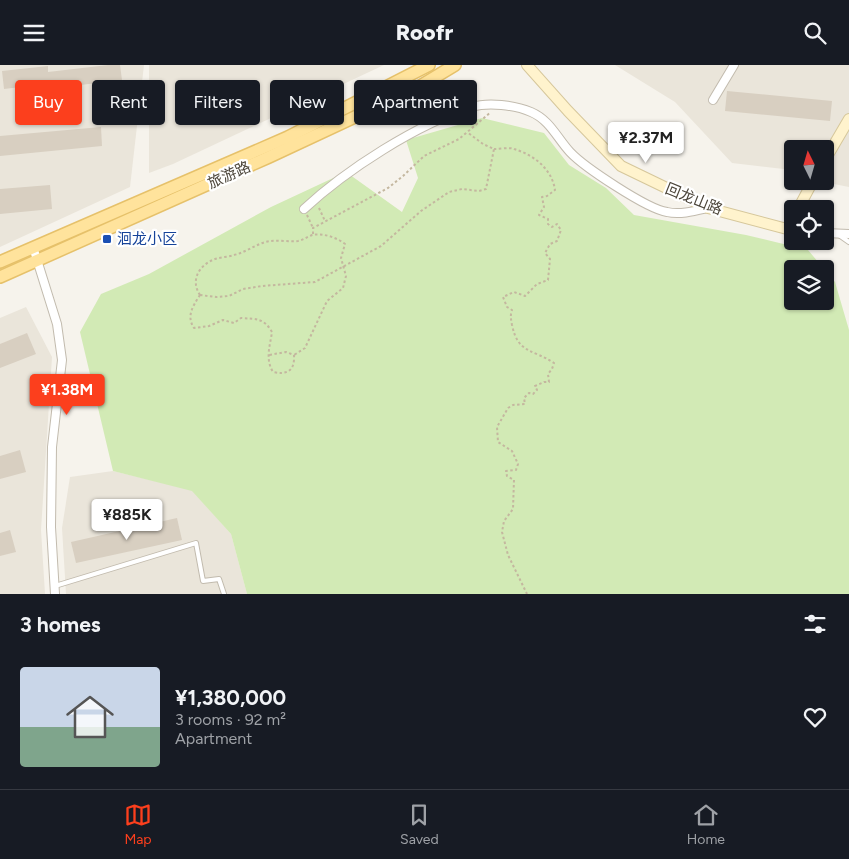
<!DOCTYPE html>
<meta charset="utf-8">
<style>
body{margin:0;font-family:Figtree,"Noto Sans SC",sans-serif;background:#20242c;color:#f1f3f6;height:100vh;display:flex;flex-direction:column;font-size:19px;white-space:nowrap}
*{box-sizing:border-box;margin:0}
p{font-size:16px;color:#9ea1a6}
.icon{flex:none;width:28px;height:28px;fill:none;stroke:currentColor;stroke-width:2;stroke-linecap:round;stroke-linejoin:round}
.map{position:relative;height:529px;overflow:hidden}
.panel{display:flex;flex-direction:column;background:#171b24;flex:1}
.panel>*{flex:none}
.guide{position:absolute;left:15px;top:15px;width:500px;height:45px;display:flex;gap:10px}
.needle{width:32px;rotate:355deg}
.buttons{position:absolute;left:784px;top:75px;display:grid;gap:10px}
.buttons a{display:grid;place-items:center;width:50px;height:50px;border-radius:5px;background:#171b24;box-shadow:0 1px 4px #0004;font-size:25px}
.price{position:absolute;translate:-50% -42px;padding:0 11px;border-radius:5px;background:#fff;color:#222;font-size:16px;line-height:32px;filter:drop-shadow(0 1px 2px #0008)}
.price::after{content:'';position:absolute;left:50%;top:30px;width:15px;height:11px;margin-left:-8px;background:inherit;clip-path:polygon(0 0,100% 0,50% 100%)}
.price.current{background:#fc3f1d;color:#fff}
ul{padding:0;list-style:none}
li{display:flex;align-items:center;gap:15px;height:125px;padding:0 20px}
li+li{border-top:1px solid #363941}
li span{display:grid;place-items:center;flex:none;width:140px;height:100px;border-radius:5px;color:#555}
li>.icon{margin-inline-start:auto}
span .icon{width:60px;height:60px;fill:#fffc;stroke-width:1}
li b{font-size:21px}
h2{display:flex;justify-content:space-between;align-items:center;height:60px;padding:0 20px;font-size:21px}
.tag{padding:0 18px;border-radius:5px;background:#171b24;box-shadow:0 1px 4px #0004;font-size:18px;line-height:45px}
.tag.current{background:#fc3f1d;color:#fff}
header{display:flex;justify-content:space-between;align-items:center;height:65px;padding:0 20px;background:#171b24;font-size:22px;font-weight:800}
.tabs{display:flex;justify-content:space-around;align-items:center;height:70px;border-top:1px solid #363941;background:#171b24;font-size:14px;color:#9ea1a6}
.tabs a{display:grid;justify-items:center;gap:2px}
.tabs .current{color:#fc3f1d}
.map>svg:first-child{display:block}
.residential{fill:#eae5da}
.green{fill:#d2eab5}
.building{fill:#d8cfc1}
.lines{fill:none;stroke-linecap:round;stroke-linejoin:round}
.lane-casing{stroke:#c2bbae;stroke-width:6}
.street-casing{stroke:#c2bbae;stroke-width:10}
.secondary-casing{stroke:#d6c79b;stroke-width:12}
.primary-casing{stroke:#e6c16a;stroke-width:14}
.path{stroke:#c4b79f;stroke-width:2;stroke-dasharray:2.5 2.5;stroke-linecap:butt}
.lane{stroke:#fff;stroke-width:4}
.street{stroke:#fff;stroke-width:8}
.secondary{stroke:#fff3cd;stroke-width:10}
.primary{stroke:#ffe39c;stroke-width:11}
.transit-dot{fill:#1a4fb4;stroke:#fff;stroke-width:2}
.labels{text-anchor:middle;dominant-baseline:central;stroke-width:4.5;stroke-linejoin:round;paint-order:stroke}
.street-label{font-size:15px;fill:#4b4439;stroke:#fff}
.transit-label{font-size:15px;fill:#164399;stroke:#fff;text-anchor:start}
</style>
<header><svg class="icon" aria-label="menu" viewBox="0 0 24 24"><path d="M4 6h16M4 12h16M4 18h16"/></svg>Roofr<svg class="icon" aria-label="search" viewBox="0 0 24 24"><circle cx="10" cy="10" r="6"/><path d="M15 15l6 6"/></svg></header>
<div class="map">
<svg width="849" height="529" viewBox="0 0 849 529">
<rect width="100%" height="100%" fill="#f6f3ec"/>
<g class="residential">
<polygon points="0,0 144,0 130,122 0,182"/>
<polygon points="149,0 384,0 173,99 149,108"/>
<polygon points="615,0 849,0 849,48 825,84 792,84 792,105 732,98 675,37"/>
<polygon points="849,61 849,122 834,119 825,101 825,92"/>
<polygon points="26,242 52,292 41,465 45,529 0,529 0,253"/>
<polygon points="113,406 192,425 231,469 247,529 66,529 62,463 70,412"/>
</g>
<polygon class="green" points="482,53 544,68 569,100 606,123 634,150 746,170 808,185 824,204 792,204 792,236 825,236 825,205 835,217 849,265 849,529 247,529 231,469 192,426 113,406 80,267 101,229 149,209 271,142 346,107 402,147 418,113 406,75"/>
<g class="building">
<polygon points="108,0 120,0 122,15 47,24 46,19 4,24 2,6 48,1 48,7"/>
<polygon points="727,26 832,36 830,56 725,46"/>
<polygon points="101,62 102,81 0,91 0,71"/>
<polygon points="50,120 52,144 0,149 0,124"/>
<polygon points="27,268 36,289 0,303 0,279"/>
<polygon points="20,385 26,407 0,414 0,391"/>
<polygon points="177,453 182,475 76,498 71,477"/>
<polygon points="10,465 16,487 0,491 0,468"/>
</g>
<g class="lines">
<defs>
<g id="lane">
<polyline points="839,170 849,177"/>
<polyline points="55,521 196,478 203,516 219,514 224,529"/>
</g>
<g id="street">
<polyline points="713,35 734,0"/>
<path d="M304,144C346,105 417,59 472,42C488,37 515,40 531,47C550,55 557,73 570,87C584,102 647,144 667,147C680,150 695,146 708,143"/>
<polyline points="825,168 849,169"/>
<polyline points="33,182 57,259 62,295 52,382 51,462 55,529"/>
</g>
<g id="secondary">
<polyline points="527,0 568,46 621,101 708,143 787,164 792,154"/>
<polyline points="825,95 849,54"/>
<polyline points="798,144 813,116"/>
</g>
<g id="primary">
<polyline points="0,197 288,72 429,0"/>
<polyline points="0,212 269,92 417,23 455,0"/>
</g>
</defs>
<use href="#lane" class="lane-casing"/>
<use href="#street" class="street-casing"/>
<use href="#secondary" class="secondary-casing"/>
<use href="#primary" class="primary-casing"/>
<g class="path">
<path d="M494,84C500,84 509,82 514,84C534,90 552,104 555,125L547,131L542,132L544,142L539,150L548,154V159L552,162L557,159L561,165L557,176L550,179L545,188L550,194L548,215L537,219L525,231L514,227L503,232L507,242L512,245C510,251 511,254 512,260C518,289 533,284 554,298L552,304L548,309L549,317H544L535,321L537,325L533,329L529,328L524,333L525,339L513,340L508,343L497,362L498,377L512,386L518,399L516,405L506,406L507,411L514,415L513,444L504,456L502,467L508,490L527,529"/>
<polyline points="319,143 325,156"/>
<polyline points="307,150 313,163"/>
<polyline points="313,169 313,163 388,123 403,111 424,91 459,74 491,47"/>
<polyline points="200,230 216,232 229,231 243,224 262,221 315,217 381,181 421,146 449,127 462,124 479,126 486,124 494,84 483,79 467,67"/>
<path d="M200,230C190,215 199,200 215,194C221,192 228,192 234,190C247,187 257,178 270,176C279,175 289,177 298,176C303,175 307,172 312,170C323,168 336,172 345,179L341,193L346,211L343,223L327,236L305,283L294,290"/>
<path d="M200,230C193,241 186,251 194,263L209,261L223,255L234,258L241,253C256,254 264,253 272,267C270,281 265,294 273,307C287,310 295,306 294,290L286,287L269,290"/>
</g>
<use href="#lane" class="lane"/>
<use href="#street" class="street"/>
<use href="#secondary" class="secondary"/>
<use href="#primary" class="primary"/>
</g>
<rect class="transit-dot" x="102" y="169" width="10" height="10" rx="2.5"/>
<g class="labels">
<g class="street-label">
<text transform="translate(229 110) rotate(-24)">旅游路</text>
<text transform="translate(694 134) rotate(22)">回龙山路</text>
</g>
<g class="transit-label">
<text x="117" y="174">洄龙小区</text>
</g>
</g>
</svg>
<div class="buttons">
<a><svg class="needle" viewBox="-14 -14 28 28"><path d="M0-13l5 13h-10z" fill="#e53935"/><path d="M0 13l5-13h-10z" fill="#9ea1a6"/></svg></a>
<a><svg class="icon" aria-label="locate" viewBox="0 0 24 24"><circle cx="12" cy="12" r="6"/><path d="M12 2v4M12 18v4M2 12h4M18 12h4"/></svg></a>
<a><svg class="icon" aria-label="layers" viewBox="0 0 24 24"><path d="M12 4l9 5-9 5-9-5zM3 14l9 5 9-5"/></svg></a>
</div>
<b class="price" style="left:646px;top:99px">¥2.37M</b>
<b class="price current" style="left:67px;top:351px">¥1.38M</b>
<b class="price" style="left:127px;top:476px">¥885K</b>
<div class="guide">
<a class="tag current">Buy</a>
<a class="tag">Rent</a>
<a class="tag">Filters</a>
<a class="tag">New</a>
<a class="tag">Apartment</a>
</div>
</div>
<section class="panel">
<h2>3 homes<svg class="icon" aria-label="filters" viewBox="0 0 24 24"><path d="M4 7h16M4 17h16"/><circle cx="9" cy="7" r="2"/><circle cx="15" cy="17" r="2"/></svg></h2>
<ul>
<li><span style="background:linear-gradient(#c9d6e8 60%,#7fa58c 0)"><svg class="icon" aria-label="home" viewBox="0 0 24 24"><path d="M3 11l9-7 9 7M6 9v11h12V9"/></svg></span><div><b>¥1,380,000</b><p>3 rooms · 92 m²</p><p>Apartment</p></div><svg class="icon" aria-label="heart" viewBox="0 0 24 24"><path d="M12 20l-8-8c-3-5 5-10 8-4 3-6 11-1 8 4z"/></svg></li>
</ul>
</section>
<nav class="tabs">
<a class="current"><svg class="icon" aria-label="map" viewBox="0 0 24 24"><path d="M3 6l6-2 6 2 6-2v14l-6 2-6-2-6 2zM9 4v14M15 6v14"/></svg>Map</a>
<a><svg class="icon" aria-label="saved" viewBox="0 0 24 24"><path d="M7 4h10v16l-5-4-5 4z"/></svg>Saved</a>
<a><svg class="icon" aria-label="home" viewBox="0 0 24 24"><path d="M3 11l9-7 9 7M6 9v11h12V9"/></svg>Home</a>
</nav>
